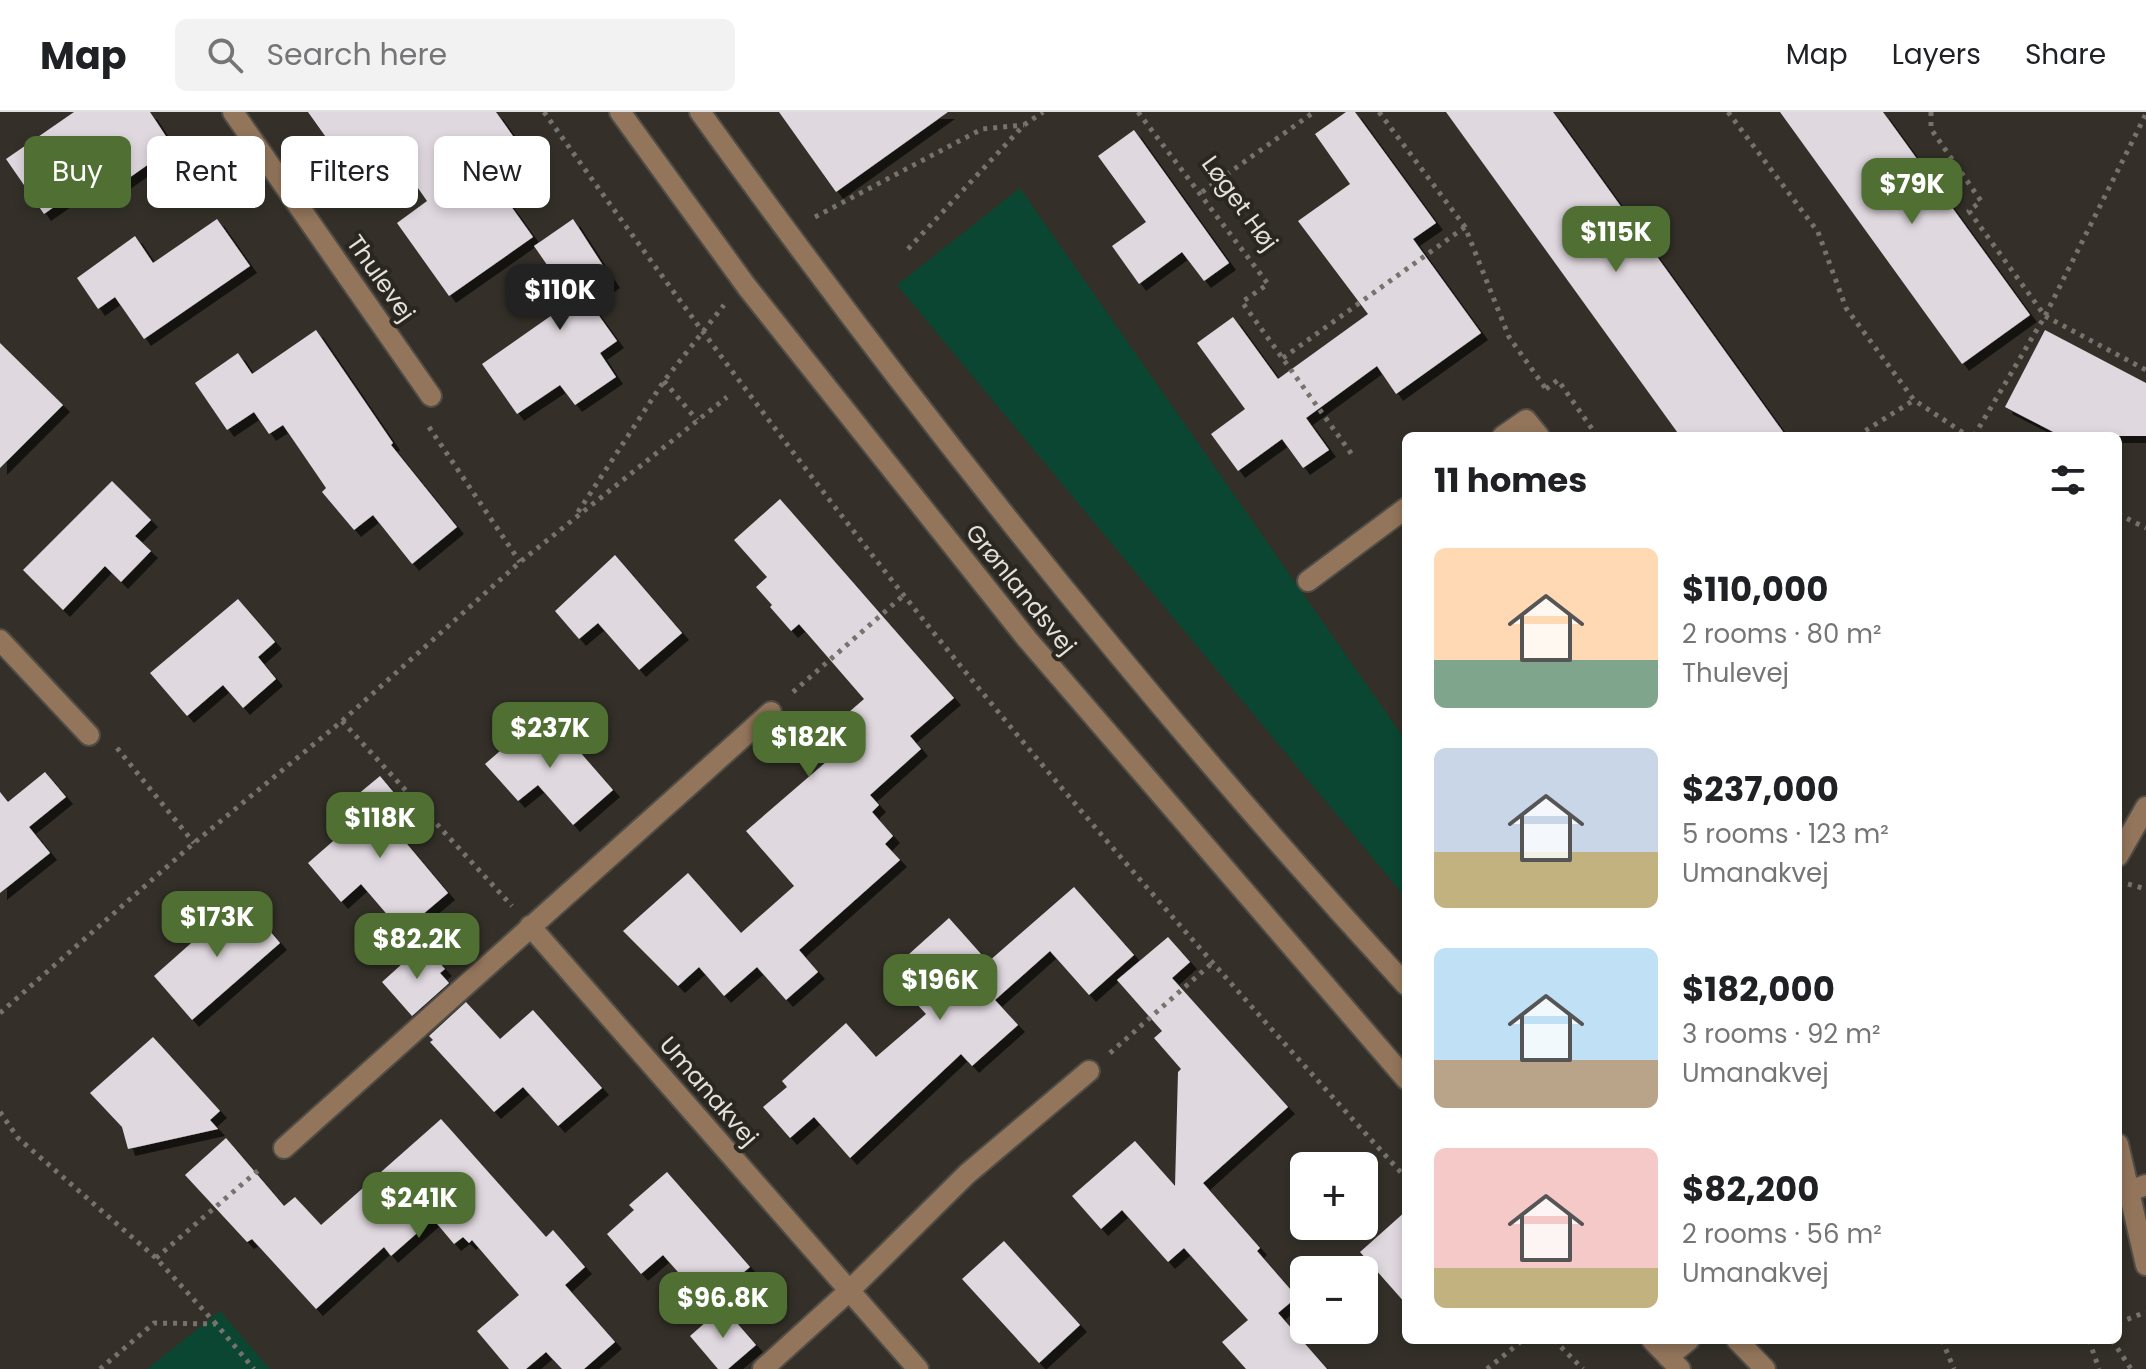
<!DOCTYPE html>
<meta charset="utf-8">
<style>
body{margin:0;font-family:Poppins,sans-serif;background:#f2f2f2;color:#202124;height:100vh;display:flex;flex-direction:column;font-size:30px;white-space:nowrap}
*{box-sizing:border-box;margin:0}
p{font-size:26px;color:#757577}
.icon{flex:none;width:44px;height:44px;fill:none;stroke:currentColor;stroke-width:2;stroke-linecap:round;stroke-linejoin:round}
.map{position:relative;flex:1;overflow:hidden}
.details{position:absolute;left:1402px;top:320px;width:720px;height:912px;display:flex;flex-direction:column;background:#fff;border-radius:12px;box-shadow:0 4px 12px #0003}
.details>*{flex:none}
.top-card{position:absolute;left:24px;top:24px;width:760px;height:72px;display:flex;gap:16px}
.fabs{position:absolute;left:1290px;top:1040px;display:grid;gap:16px}
.fabs a{display:grid;place-items:center;width:88px;height:88px;border-radius:12px;background:#fff;box-shadow:0 4px 12px #0003;font-size:40px}
.price{position:absolute;translate:-50% -68px;padding:0 18px;border-radius:16px;background:#506f33;color:#fff;font-size:26px;line-height:52px;filter:drop-shadow(0 2px 4px #0008)}
.price::after{content:'';position:absolute;left:50%;top:48px;width:24px;height:18px;margin-left:-12px;background:inherit;clip-path:polygon(0 0,100% 0,50% 100%)}
.price.on{background:#222;color:#fff}
ul{padding:0;list-style:none}
li{display:flex;align-items:center;gap:24px;height:200px;padding:0 32px}
li span{display:grid;place-items:center;flex:none;width:224px;height:160px;border-radius:12px;color:#555}
li>.icon{margin-inline-start:auto}
span .icon{width:96px;height:96px;fill:#fffc;stroke-width:1}
li b{font-size:34px}
h2{display:flex;justify-content:space-between;align-items:center;height:96px;padding:0 32px;font-size:34px}
.tag{padding:0 28px;border-radius:12px;background:#fff;box-shadow:0 4px 12px #0003;font-size:28px;line-height:72px}
.tag.on{background:#506f33;color:#fff}
header{display:flex;align-items:center;gap:48px;box-sizing:border-box;height:112px;padding:0 40px;background:#fff;border-bottom:2px solid #e0e0e0}
header strong{font-size:38px}
nav{display:flex;gap:44px;margin-inline-start:auto;font-size:28px}
.search{width:560px;height:72px;background:#f2f2f2;display:flex;align-items:center;gap:20px;box-sizing:border-box;padding:0 28px;border-radius:12px;color:#757577;font-size:30px}
.map>svg:first-child{display:block}
.green{fill:#0b4632}
.building{fill:#e0d8df;filter:url(#shadow)}
.lines{fill:none;stroke-linecap:round;stroke-linejoin:round}
.minor-casing{stroke:#504c46;stroke-width:24}
.path{stroke:#76726d;stroke-width:5;stroke-dasharray:4 6;stroke-linecap:butt}
.minor{stroke:#92755b;stroke-width:20}
.labels{text-anchor:middle;dominant-baseline:central;stroke-width:8;stroke-linejoin:round;paint-order:stroke}
.street-label{font-size:24px;fill:#e4e1dd;stroke:#2a2620}
</style>
<header>
<strong>Map</strong>
<div class="search"><svg class="icon" aria-label="search" viewBox="0 0 24 24"><circle cx="10" cy="10" r="6"/><path d="M15 15l6 6"/></svg>Search here</div>
<nav><a>Map</a><a>Layers</a><a>Share</a></nav>
</header>
<div class="map">
<svg width="2146" height="1257" viewBox="0 0 2146 1257">
<defs>
<filter id="shadow"><feDropShadow dx="7" dy="7" stdDeviation="0" flood-color="#0009"/></filter>
</defs>
<rect width="100%" height="100%" fill="#343029"/>
<g class="green">
<polygon points="1020,76 1406,629 1406,786 897,173"/>
<polygon points="220,1199 270,1257 147,1257"/>
</g>
<g class="building">
<polygon points="74,0 150,0 173,35 102,85 91,69 44,102 6,47"/>
<polygon points="308,0 496,0 532,51 498,76 533,125 449,184 397,111 427,89 388,33 350,59"/>
<polygon points="779,0 948,0 836,80"/>
<polygon points="1346,0 1355,0 1436,111 1413,127 1481,221 1396,282 1377,254 1306,306 1329,338 1303,356 1282,327 1238,359 1211,322 1245,297 1197,231 1233,205 1278,267 1368,202 1298,109 1350,72 1315,22"/>
<polygon points="1446,0 1553,0 1786,324 1680,324"/>
<polygon points="1780,0 1883,0 2030,203 1962,252"/>
<polygon points="1134,18 1229,151 1204,169 1182,140 1139,172 1112,134 1146,110 1098,44"/>
<polygon points="217,107 250,154 144,227 115,185 98,197 77,166 135,124 153,151"/>
<polygon points="573,107 613,169 587,187 617,229 600,241 616,265 575,293 560,273 517,302 482,252 572,189 534,134"/>
<polygon points="316,218 393,331 391,333 457,415 412,452 373,403 354,418 322,380 326,376 283,313 269,322 254,300 227,318 195,271 238,241 252,262"/>
<polygon points="2045,218 2146,271 2146,324 2061,324 2005,295"/>
<polygon points="0,231 63,293 0,356"/>
<polygon points="112,369 151,408 135,424 151,439 121,470 105,454 63,498 23,458"/>
<polygon points="780,387 954,586 910,624 921,637 870,683 879,693 872,700 893,724 885,732 900,748 799,838 818,860 786,888 757,855 724,884 699,855 678,874 623,819 688,761 741,821 794,774 746,719 848,631 833,614 864,587 799,512 791,519 770,495 772,493 756,475 767,465 734,428"/>
<polygon points="615,443 682,521 639,558 598,511 579,527 555,499"/>
<polygon points="238,487 275,530 258,545 276,567 243,596 223,573 187,604 150,561"/>
<polygon points="545,600 613,678 573,713 538,673 518,689 485,652"/>
<polygon points="45,660 66,685 29,715 50,741 0,781 0,680 8,690"/>
<polygon points="380,664 409,699 392,714 448,781 402,820 361,772 341,790 308,751 364,702 351,688"/>
<polygon points="1074,775 1134,843 1089,883 1050,839 995,888 1018,913 972,954 961,942 850,1046 814,1005 790,1026 763,995 787,975 782,969 846,911 876,945 926,902 888,861 949,806 988,850"/>
<polygon points="242,786 280,831 192,908 154,864"/>
<polygon points="1168,825 1190,850 1172,866 1288,995 1203,1071 1260,1136 1257,1139 1297,1185 1278,1201 1327,1257 1246,1257 1222,1230 1248,1208 1184,1136 1168,1150 1122,1098 1101,1117 1072,1084 1135,1029 1175,1074 1178,960 1181,957 1154,926 1162,919 1117,868"/>
<polygon points="423,833 445,857 440,861 449,871 412,904 382,870"/>
<polygon points="466,890 500,927 533,898 602,976 558,1014 523,975 494,1000 430,930 433,928 429,924"/>
<polygon points="153,925 220,999 210,1008 218,1017 128,1037 122,1015 90,981"/>
<polygon points="441,1007 546,1125 553,1118 585,1155 565,1173 615,1230 584,1257 562,1257 546,1240 526,1257 509,1257 477,1219 519,1183 472,1128 469,1131 463,1125 454,1132 433,1107 391,1144 384,1135 316,1197 252,1127 247,1130 185,1063 226,1026 284,1094 295,1085 321,1113"/>
<polygon points="667,1060 750,1155 706,1192 663,1143 641,1162 607,1122 634,1098 629,1093"/>
<polygon points="1406,1099 1406,1192 1360,1140"/>
<polygon points="1004,1129 1080,1213 1039,1251 962,1167"/>
<polygon points="723,1195 756,1233 728,1257 718,1257 690,1224"/>
</g>
<g class="lines">
<defs>
<g id="minor">
<polyline points="233,0 431,284"/>
<polyline points="620,0 747,175 1027,527 1406,967"/>
<path d="M700,0C917,301 1155,600 1406,873"/>
<polyline points="1503,324 1526,308 1539,324"/>
<polyline points="1308,469 1406,396"/>
<polyline points="0,528 89,623"/>
<polyline points="2118,744 2146,695"/>
<polyline points="530,814 918,1257"/>
<polyline points="2118,1032 2146,1153"/>
<polyline points="284,1036 771,600"/>
<polyline points="2127,1080 2146,1073"/>
<polyline points="1652,1228 1680,1257"/>
<polyline points="1737,1228 1765,1257"/>
<polyline points="1668,1245 1689,1228"/>
<polyline points="763,1257 849,1179 967,1062 1089,959"/>
</g>
</defs>
<use href="#minor" class="minor-casing"/>
<g class="path">
<path d="M544,0C660,163 778,324 902,481C1062,683 1233,876 1406,1066"/>
<polyline points="1138,0 1268,172 1242,190 1353,344"/>
<polyline points="1379,0 1465,115 1509,225 1546,277"/>
<polyline points="1728,0 1818,120 1846,196 1914,288 1968,324"/>
<polyline points="1931,0 1931,17 1981,89 1969,99 2045,204 2146,258"/>
<polyline points="1202,80 1314,0"/>
<polyline points="815,105 982,17 1024,13"/>
<polyline points="908,137 1024,13 1043,0"/>
<polyline points="1283,246 1465,115"/>
<polyline points="664,269 697,308"/>
<polyline points="1546,277 1558,268 1597,324"/>
<polyline points="429,315 520,450"/>
<polyline points="1857,324 1914,288"/>
<polyline points="1974,324 2045,204 2146,2"/>
<polyline points="578,400 664,269 724,193"/>
<polyline points="2118,402 2146,416"/>
<polyline points="793,580 904,483"/>
<polyline points="342,609 512,794"/>
<polyline points="117,636 194,731"/>
<polyline points="2128,772 2146,777"/>
<polyline points="0,901 194,731 342,609 520,450 727,285"/>
<polyline points="1110,941 1211,852"/>
<polyline points="0,1000 18,1026 156,1146 216,1212"/>
<polyline points="156,1146 261,1056"/>
<polyline points="2118,1211 2146,1200"/>
<polyline points="1554,1228 1583,1257"/>
<polyline points="1942,1228 1954,1257"/>
<polyline points="2089,1228 2099,1257"/>
<polyline points="2112,1228 2131,1257"/>
<polyline points="100,1257 154,1211 216,1212 254,1257"/>
<polyline points="1487,1257 1523,1228"/>
</g>
<use href="#minor" class="minor"/>
</g>
<g class="labels">
<g class="street-label">
<text transform="translate(1240 91) rotate(54)">Løget Høj</text>
<text transform="translate(381 166) rotate(55)">Thulevej</text>
<text transform="translate(1021 477) rotate(51)">Grønlandsvej</text>
<text transform="translate(709 979) rotate(49)">Umanakvej</text>
</g>
</g>
</svg>
<div class="fabs">
<a>+</a>
<a>−</a>
</div>
<b class="price" style="left:1912px;top:114px">$79K</b>
<b class="price" style="left:1616px;top:162px">$115K</b>
<b class="price on" style="left:560px;top:220px">$110K</b>
<b class="price" style="left:550px;top:658px">$237K</b>
<b class="price" style="left:809px;top:667px">$182K</b>
<b class="price" style="left:380px;top:748px">$118K</b>
<b class="price" style="left:217px;top:847px">$173K</b>
<b class="price" style="left:417px;top:869px">$82.2K</b>
<b class="price" style="left:940px;top:910px">$196K</b>
<b class="price" style="left:419px;top:1128px">$241K</b>
<b class="price" style="left:723px;top:1228px">$96.8K</b>
<div class="top-card">
<a class="tag on">Buy</a>
<a class="tag">Rent</a>
<a class="tag">Filters</a>
<a class="tag">New</a>
</div>
<section class="details">
<h2>11 homes<svg class="icon" aria-label="filters" viewBox="0 0 24 24"><path d="M4 7h16M4 17h16"/><circle cx="9" cy="7" r="2"/><circle cx="15" cy="17" r="2"/></svg></h2>
<ul>
<li><span style="background:linear-gradient(#ffd9b3 70%,#7fa58c 0)"><svg class="icon" aria-label="home" viewBox="0 0 24 24"><path d="M3 11l9-7 9 7M6 9v11h12V9"/></svg></span><div><b>$110,000</b><p>2 rooms · 80 m²</p><p>Thulevej</p></div></li>
<li><span style="background:linear-gradient(#c9d6e8 65%,#c2b280 0)"><svg class="icon" aria-label="home" viewBox="0 0 24 24"><path d="M3 11l9-7 9 7M6 9v11h12V9"/></svg></span><div><b>$237,000</b><p>5 rooms · 123 m²</p><p>Umanakvej</p></div></li>
<li><span style="background:linear-gradient(#bfe0f5 70%,#b9a48a 0)"><svg class="icon" aria-label="home" viewBox="0 0 24 24"><path d="M3 11l9-7 9 7M6 9v11h12V9"/></svg></span><div><b>$182,000</b><p>3 rooms · 92 m²</p><p>Umanakvej</p></div></li>
<li><span style="background:linear-gradient(#f6c9c9 75%,#c2b280 0)"><svg class="icon" aria-label="home" viewBox="0 0 24 24"><path d="M3 11l9-7 9 7M6 9v11h12V9"/></svg></span><div><b>$82,200</b><p>2 rooms · 56 m²</p><p>Umanakvej</p></div></li>
</ul>
</section>
</div>
